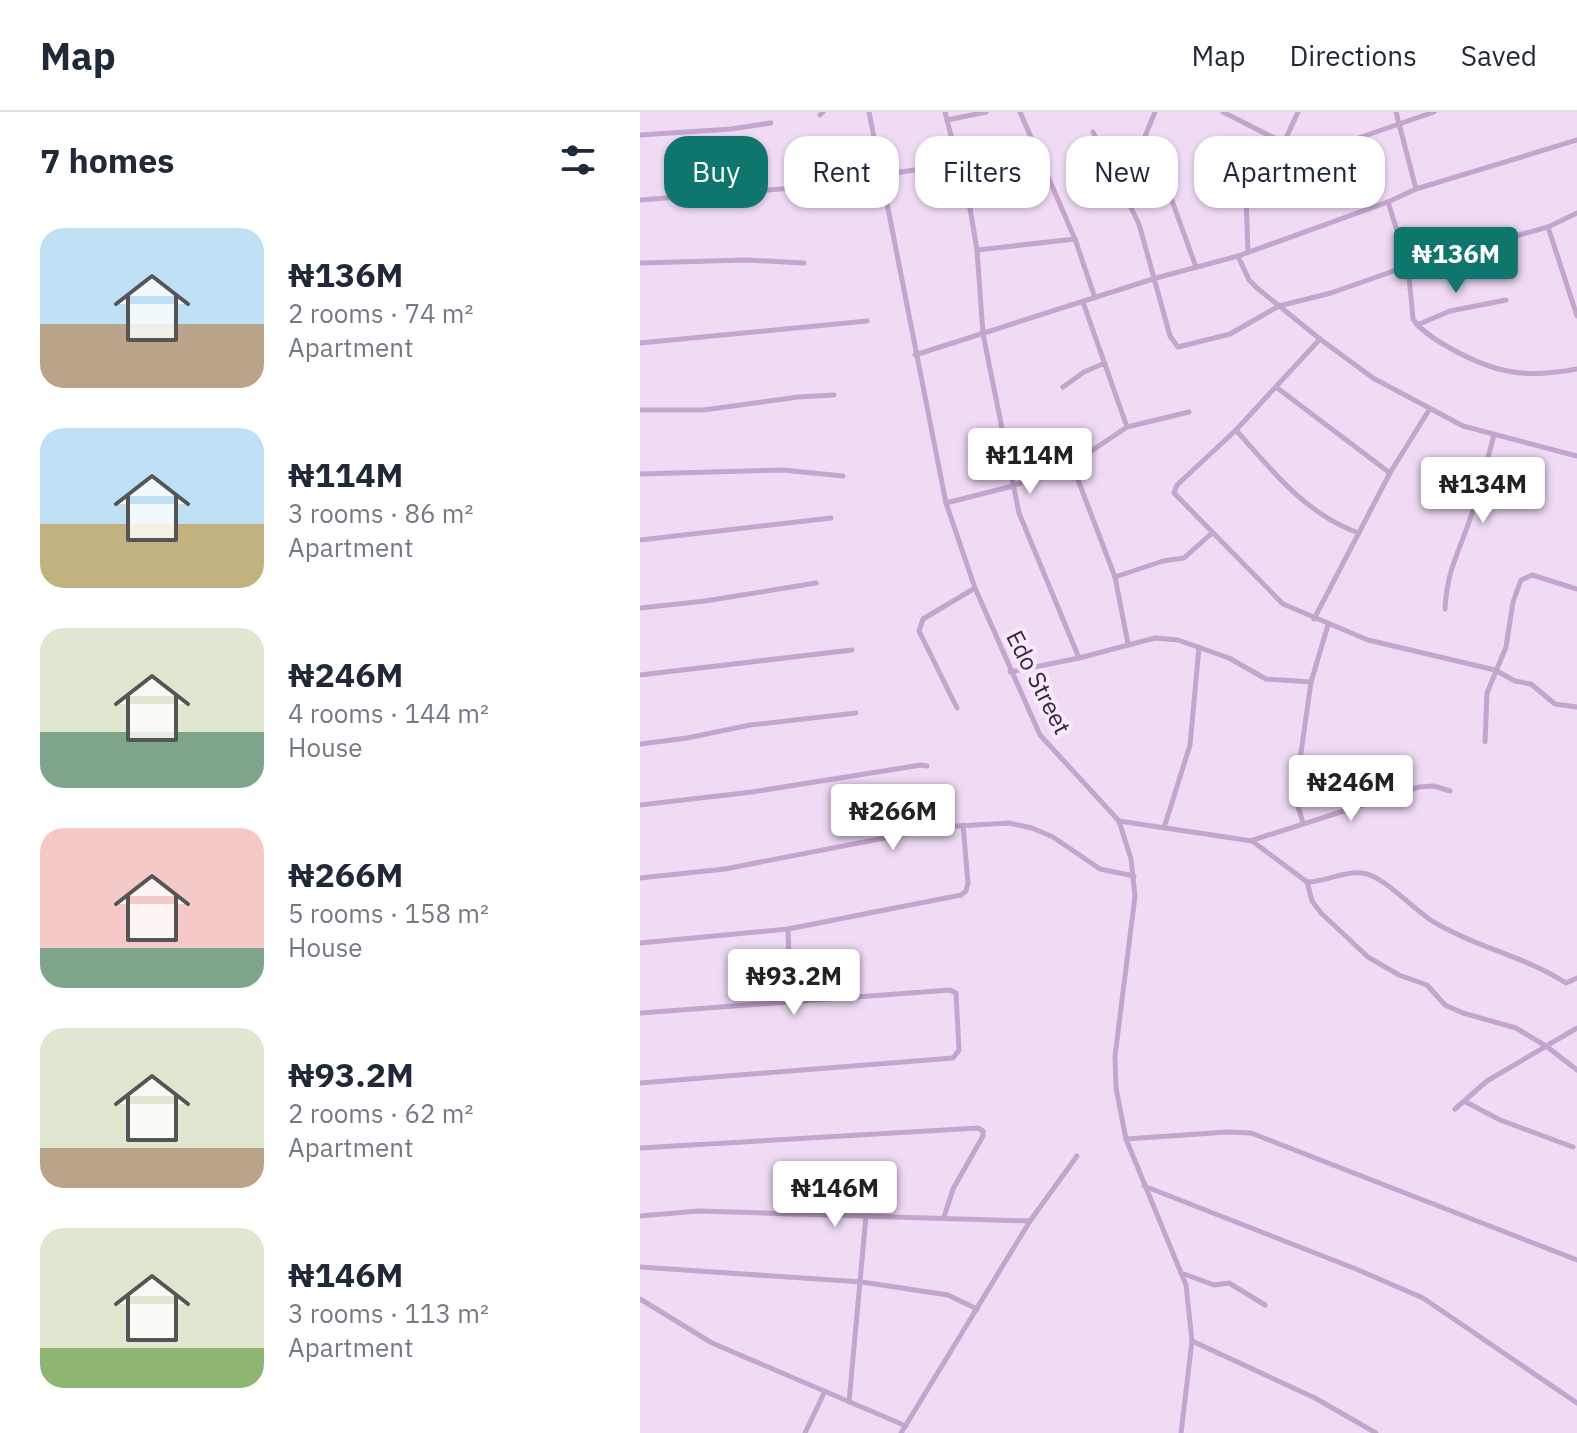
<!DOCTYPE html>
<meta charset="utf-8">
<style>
body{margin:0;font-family:"IBM Plex Sans",sans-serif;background:#f2f2f3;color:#1f2937;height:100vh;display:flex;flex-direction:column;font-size:30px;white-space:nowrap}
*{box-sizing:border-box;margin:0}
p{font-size:26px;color:#747a83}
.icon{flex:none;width:44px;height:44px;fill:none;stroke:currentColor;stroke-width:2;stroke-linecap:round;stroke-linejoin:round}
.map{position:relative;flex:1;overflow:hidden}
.side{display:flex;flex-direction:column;background:#fff;width:640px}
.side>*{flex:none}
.banner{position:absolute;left:24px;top:24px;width:760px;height:72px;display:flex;gap:16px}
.price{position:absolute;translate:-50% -68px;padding:0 18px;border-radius:8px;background:#fff;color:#222;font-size:26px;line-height:52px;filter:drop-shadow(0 2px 4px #0008)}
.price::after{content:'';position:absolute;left:50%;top:48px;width:24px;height:18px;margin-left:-12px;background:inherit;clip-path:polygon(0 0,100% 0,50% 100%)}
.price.active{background:#0f766e;color:#fff}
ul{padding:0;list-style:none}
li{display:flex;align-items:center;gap:24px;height:200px;padding:0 40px}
li span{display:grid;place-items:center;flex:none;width:224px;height:160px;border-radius:24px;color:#555}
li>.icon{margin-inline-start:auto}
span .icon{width:96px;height:96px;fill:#fffc;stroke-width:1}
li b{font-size:34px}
h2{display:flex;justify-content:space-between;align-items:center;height:96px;padding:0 40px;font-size:34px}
.chip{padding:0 28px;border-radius:24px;background:#fff;box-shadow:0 2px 6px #0004;font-size:28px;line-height:72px}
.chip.active{background:#0f766e;color:#fff}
header{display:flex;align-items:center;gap:48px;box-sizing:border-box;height:112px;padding:0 40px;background:#fff;border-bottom:2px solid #e0e1e3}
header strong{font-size:38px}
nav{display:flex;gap:44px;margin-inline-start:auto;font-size:28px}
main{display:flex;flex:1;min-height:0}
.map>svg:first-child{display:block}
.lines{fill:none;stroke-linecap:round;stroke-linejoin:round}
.minor{stroke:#c4a5ce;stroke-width:5}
.labels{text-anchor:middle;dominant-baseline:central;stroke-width:8;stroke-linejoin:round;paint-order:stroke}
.street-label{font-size:24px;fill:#322739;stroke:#f8e8fc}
</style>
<header>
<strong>Map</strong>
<nav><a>Map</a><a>Directions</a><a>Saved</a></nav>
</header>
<main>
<section class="side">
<h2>7 homes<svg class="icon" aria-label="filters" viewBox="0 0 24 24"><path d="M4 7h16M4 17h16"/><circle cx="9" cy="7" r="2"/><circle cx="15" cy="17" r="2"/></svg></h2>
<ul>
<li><span style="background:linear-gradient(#bfe0f5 60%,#b9a48a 0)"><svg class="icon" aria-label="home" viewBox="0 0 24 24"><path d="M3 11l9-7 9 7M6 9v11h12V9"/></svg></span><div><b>₦136M</b><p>2 rooms · 74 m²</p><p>Apartment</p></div></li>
<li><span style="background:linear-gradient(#bfe0f5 60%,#c2b280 0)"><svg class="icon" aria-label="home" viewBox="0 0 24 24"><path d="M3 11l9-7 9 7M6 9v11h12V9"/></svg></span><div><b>₦114M</b><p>3 rooms · 86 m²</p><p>Apartment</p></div></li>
<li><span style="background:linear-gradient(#dfe7d0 65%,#7fa58c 0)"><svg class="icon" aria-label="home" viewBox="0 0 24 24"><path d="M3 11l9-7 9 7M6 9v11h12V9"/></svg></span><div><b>₦246M</b><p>4 rooms · 144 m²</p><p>House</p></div></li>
<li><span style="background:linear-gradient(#f6c9c9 75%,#7fa58c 0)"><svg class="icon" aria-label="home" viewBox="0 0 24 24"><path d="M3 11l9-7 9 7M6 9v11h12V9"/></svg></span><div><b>₦266M</b><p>5 rooms · 158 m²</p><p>House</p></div></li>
<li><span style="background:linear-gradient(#dfe7d0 75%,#b9a48a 0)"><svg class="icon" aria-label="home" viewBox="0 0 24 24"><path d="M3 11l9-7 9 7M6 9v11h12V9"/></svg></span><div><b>₦93.2M</b><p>2 rooms · 62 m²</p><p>Apartment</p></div></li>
<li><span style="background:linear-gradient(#dfe7d0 75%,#8fb573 0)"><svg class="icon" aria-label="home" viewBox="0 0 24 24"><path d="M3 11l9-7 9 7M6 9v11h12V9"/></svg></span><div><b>₦146M</b><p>3 rooms · 113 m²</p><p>Apartment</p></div></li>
</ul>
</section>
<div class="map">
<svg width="937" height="1321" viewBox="0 0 937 1321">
<rect width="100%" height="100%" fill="#f0dbf5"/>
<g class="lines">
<g class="minor">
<polyline points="229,0 306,391 335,476 400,623 479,709 491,747 495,784 475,944 476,976 486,1027 546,1173 552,1229 541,1321"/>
<polyline points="305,0 318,51"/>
<polyline points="380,0 435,127 455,186"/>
<polyline points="583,0 644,31"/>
<polyline points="756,0 776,77"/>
<polyline points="180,3 183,0"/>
<polyline points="307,8 346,0"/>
<polyline points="453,20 499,112 530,224 538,235 590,222 639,194 691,181 768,154 908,115 937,101"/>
<polyline points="0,23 91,17 131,11"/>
<polyline points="501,34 515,0"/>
<polyline points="635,50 662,55 669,54 695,34 794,0"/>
<polyline points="243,63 318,51 330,96 337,138 343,222 379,401 439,546"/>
<polyline points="531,86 556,155"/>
<polyline points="0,88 154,76"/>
<path d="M748,90L768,154L773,207C781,219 796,228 808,235C854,261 884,267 937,257"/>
<polyline points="908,115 937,204"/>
<polyline points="337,138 435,127"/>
<polyline points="608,140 606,86 635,50 658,0"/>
<polyline points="598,144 609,168 617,176 680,227"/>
<polyline points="0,151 106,148 164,151"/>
<polyline points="443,190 487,315"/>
<polyline points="777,213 810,199 866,188"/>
<polyline points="0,231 227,209"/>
<polyline points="275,243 516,166 598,144 748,90 776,77 937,28"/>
<polyline points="423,275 444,260 465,251"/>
<polyline points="636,275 750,361"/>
<polyline points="0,298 63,298 158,285 194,283"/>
<path d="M596,318C631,358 668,404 719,421"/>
<polyline points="937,344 823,314 733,266 680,227 596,318 537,373 534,381 643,492 728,528 855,558 875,569 891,572 915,592 937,595"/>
<polyline points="432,352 475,465 488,532"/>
<polyline points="0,362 143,358 203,364"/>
<polyline points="306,391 373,374 432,352 487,315 549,300"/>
<polyline points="0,428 191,406"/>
<polyline points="475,465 523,449 544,446 572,421"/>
<polyline points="0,496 65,489 176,471"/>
<path d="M805,497C807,461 816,446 828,413C838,384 846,353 854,323"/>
<polyline points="674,507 750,361 789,298"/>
<polyline points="370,560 439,546 515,526 538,528 589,546 626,567 671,570"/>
<polyline points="0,563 212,538"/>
<polyline points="317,596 279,519 283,507 335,476"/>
<polyline points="845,630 847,581 866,535 873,490 881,468 892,463 937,477"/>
<polyline points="0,632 47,626 110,613 216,601"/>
<polyline points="0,693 112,680 281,653 287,654"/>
<path d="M479,709L612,729L667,770C685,770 704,759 722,761C743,763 773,797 792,809C835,835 884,844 926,871L937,866"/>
<polyline points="663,711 657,691 656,676 671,570 688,513"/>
<polyline points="524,716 550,633 559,535"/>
<polyline points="613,728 779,675 794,674 810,679"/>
<polyline points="0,766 85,757 301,715 369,711 392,716 413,725 460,757 494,764"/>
<polyline points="667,770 672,789 681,801 728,845 759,863 787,873 805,893 823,901 876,916 906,934 937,958"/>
<polyline points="148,817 150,891"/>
<polyline points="0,831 148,817 321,783 326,779 328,771 323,713"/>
<polyline points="0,901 310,878 316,881 319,938 313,946 0,971"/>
<polyline points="824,989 860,1008 933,1035"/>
<polyline points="815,997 847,969 937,916"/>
<polyline points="486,1027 587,1020 611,1021 937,1148"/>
<polyline points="0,1036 338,1016 343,1019 343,1024 313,1077 304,1105"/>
<polyline points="504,1074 716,1157 783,1186 937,1291"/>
<polyline points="0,1104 59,1099 390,1109"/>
<polyline points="0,1155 222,1170 308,1183 337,1197"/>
<polyline points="544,1162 574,1173 589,1171 625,1193"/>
<polyline points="0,1187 72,1231 266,1314"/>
<polyline points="552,1229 675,1286 736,1321"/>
<polyline points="209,1290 226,1104"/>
<polyline points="165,1321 184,1281"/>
<polyline points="261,1321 390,1109 437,1044"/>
</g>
</g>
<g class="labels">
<g class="street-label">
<text transform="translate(399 570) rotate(63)">Edo Street</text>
</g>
</g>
</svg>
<b class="price active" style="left:816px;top:183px">₦136M</b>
<b class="price" style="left:390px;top:384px">₦114M</b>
<b class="price" style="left:843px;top:413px">₦134M</b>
<b class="price" style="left:711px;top:711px">₦246M</b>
<b class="price" style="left:253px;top:740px">₦266M</b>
<b class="price" style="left:154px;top:905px">₦93.2M</b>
<b class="price" style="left:195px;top:1117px">₦146M</b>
<div class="banner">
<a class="chip active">Buy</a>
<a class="chip">Rent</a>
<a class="chip">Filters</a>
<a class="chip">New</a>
<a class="chip">Apartment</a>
</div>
</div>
</main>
